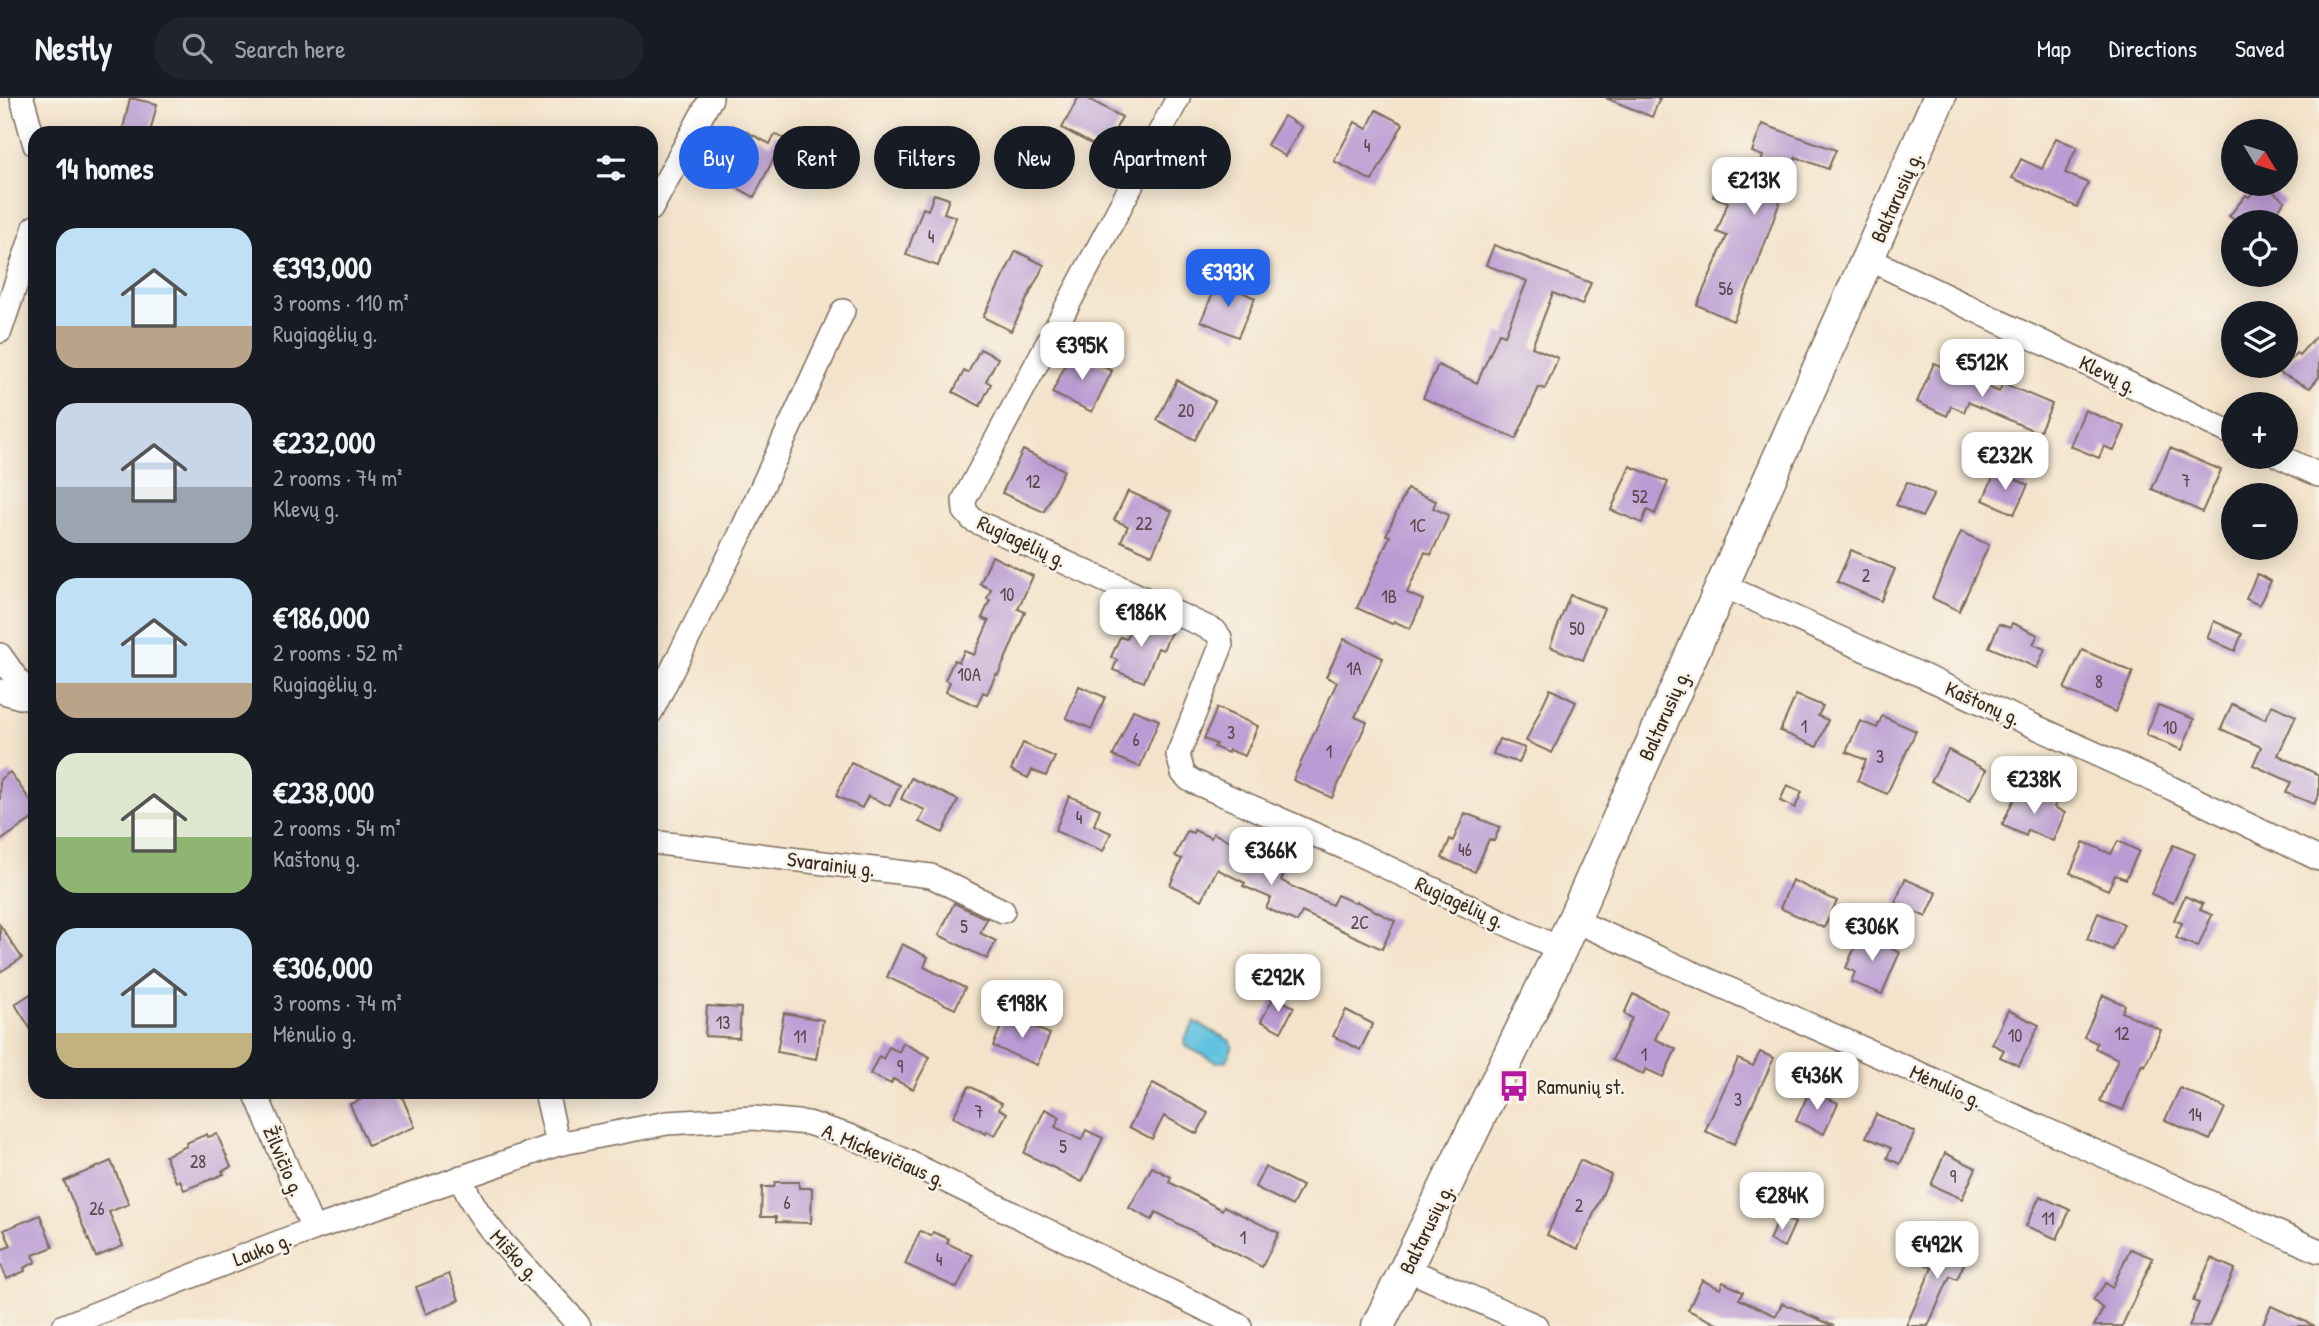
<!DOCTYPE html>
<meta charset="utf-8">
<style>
body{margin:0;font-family:"Patrick Hand",sans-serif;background:#20242c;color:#f1f3f6;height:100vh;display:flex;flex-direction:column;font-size:26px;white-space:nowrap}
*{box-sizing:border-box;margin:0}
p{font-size:23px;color:#9ea1a6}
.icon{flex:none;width:38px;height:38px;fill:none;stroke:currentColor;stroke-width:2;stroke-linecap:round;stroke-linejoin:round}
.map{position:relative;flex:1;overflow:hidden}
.details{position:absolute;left:28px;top:28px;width:630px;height:973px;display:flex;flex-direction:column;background:#171b24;border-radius:21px;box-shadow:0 4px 18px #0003}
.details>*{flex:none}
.hud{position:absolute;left:679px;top:28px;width:665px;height:63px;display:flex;gap:14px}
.needle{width:46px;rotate:128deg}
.controls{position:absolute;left:2221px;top:21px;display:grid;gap:14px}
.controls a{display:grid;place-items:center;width:77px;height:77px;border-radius:50%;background:#171b24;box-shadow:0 4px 18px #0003;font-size:35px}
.price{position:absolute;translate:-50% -60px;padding:0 16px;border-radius:14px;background:#fff;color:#222;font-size:23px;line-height:46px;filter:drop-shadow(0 2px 4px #0008)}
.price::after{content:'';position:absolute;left:50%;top:42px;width:21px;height:16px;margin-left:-10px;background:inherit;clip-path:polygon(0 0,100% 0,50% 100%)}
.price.on{background:#2563eb;color:#fff}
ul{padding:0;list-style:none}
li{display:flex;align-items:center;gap:21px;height:175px;padding:0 28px}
li span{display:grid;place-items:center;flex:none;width:196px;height:140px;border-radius:21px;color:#555}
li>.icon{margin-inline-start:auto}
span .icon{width:84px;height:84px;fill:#fffc;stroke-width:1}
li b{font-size:30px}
h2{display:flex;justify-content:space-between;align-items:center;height:84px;padding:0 28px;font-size:30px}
.tag{padding:0 24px;border-radius:32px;background:#171b24;box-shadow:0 4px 18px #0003;font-size:24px;line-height:63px}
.tag.on{background:#2563eb;color:#fff}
header{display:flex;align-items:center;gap:42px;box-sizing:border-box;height:98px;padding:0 35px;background:#171b24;border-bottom:2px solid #363941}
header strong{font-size:33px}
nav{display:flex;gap:38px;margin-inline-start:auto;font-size:24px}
.search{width:490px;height:63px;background:#20242c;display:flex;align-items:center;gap:18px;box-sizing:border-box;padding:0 24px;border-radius:38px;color:#9ea1a6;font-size:26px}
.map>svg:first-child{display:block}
.water{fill:#61c3df;stroke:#4e767e;stroke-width:2}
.building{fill:#ba9bd3}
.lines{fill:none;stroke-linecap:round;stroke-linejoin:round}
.street-casing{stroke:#7c6b5b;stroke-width:26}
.secondary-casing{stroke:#7c6b5b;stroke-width:35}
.street{stroke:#fff;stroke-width:23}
.secondary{stroke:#fff;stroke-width:32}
.labels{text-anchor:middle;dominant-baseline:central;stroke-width:5;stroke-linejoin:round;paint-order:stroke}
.number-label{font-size:18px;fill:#5b464b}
.street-label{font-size:21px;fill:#3b2a1e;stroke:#f7f3e8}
.poi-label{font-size:21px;fill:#3b2a1e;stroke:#f7f3e8;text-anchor:start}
</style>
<header>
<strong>Nestly</strong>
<div class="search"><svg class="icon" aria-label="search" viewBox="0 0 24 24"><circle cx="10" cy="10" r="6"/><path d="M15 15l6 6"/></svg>Search here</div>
<nav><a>Map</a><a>Directions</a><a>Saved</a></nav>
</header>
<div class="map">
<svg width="2319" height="1228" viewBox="0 0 2319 1228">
<rect width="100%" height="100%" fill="#f7f3e8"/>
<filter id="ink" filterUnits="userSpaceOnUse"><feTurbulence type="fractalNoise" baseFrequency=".0143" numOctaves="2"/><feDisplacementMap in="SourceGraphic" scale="14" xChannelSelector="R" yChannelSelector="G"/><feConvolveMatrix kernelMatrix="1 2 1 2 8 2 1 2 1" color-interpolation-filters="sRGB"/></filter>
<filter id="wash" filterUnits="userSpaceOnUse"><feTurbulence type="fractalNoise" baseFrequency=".00686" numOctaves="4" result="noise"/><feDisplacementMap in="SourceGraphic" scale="28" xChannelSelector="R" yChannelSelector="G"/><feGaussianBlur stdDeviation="1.57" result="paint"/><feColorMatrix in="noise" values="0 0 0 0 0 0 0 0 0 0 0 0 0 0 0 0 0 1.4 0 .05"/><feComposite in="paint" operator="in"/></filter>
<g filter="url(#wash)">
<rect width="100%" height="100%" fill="#f4e3cb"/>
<polygon class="water" points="1195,924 1230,943 1233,948 1226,963 1217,964 1185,948 1184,941"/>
<g id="blocks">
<g class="building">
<polygon points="130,0 157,6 150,35 122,35"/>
<polygon points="1078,0 1087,0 1122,19 1104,53 1062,30"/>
<polygon points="1606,0 1660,0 1652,19"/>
<polygon points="1376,12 1403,26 1372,83 1334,63 1355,24 1367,31"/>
<polygon points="1284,18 1302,29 1285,58 1267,47"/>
<polygon points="1762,26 1836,52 1828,71 1796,59 1755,173 1733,223 1697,207 1727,138 1717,134 1728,104 1713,99 1719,83 1750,94 1763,58 1752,54"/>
<polygon points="743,32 770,46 775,36 791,45 782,64 774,60 754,99 730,86 744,60 731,53"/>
<polygon points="2056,40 2077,49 2065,75 2088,85 2077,109 2012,80 2021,61 2042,71"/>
<polygon points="2260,86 2263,86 2285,103 2271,121 2266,117 2260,124 2237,124 2229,118 2246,97 2249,99"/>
<polygon points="934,96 949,101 944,115 956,119 938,168 906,157 923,110 928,112"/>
<polygon points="1494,147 1591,185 1582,207 1553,195 1532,249 1558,260 1545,291 1539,289 1516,341 1423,300 1438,267 1477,285 1499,235 1505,237 1527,183 1486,167"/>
<polygon points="1016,153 1044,167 1011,233 983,219"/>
<polygon points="1218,183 1255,200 1238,239 1201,223"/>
<polygon points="2319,235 2319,279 2310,290 2280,275 2296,255 2299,257"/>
<polygon points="980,251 998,260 986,283 991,286 980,308 953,294 964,273 968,275"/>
<polygon points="1072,253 1112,273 1092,314 1052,295"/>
<polygon points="1934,265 1999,294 2003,285 2052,306 2039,335 1968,304 1964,314 1951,308 1947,318 1917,304"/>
<polygon points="1177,282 1215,303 1195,342 1157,322"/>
<polygon points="2085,312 2125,329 2114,353 2104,348 2099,360 2070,348"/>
<polygon points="2170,350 2221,372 2202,414 2152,391"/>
<polygon points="1023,352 1064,372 1044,414 1002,395"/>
<polygon points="1630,368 1668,384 1655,416 1647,412 1642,425 1611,412"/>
<polygon points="1996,372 2028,387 2014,416 1983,402"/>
<polygon points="1907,384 1934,396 1922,419 1896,407"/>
<polygon points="1407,391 1436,403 1433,410 1449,417 1431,457 1425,454 1407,495 1423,502 1410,531 1394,523 1392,526 1357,510 1390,438 1386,437"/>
<polygon points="1128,393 1172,413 1152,457 1121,443 1128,428 1114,422"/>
<polygon points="1961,434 1989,447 1959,513 1932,500"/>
<polygon points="1851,452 1895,471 1881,503 1837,484"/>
<polygon points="992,458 1033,478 1018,511 1025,514 1008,555 998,577 996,576 987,596 983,594 977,608 946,594 950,584 945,582 954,562 959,564 964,553 974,557 989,523 982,520 990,502 987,501 991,491 980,486"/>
<polygon points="2257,476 2271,483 2259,507 2246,501"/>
<polygon points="1570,497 1604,510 1583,562 1550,549"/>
<polygon points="1144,518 1173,530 1163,552 1158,550 1144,584 1113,572 1117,562 1111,559 1120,539 1126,541 1130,531 1138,534"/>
<polygon points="2214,523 2242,536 2235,553 2207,540"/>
<polygon points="2012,525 2038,537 2033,546 2045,551 2037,570 1989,549 1999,526 2010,530"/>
<polygon points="1344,541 1383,560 1355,619 1367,624 1332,700 1293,682 1337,584 1326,579"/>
<polygon points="2082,552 2133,574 2115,614 2064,591"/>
<polygon points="1079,588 1105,599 1092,631 1066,620"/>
<polygon points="1550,591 1576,604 1552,655 1526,643"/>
<polygon points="1796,597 1823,608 1818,618 1828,622 1817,649 1780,633"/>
<polygon points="2232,606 2265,621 2272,607 2296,618 2278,657 2319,677 2319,697 2314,706 2286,695 2291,684 2253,667 2261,649 2221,631"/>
<polygon points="2158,607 2194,621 2182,652 2146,637"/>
<polygon points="1217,610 1258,628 1245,658 1229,652 1228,655 1214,649 1216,646 1204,641"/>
<polygon points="1133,612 1159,622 1140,669 1113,658"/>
<polygon points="1882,618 1916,633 1887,696 1857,683 1866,662 1846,654 1860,623 1877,630"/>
<polygon points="1499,641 1525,650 1519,665 1493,656"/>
<polygon points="1023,645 1055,659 1046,678 1032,672 1028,680 1011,672"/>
<polygon points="1948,652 1986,672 1970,703 1931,683"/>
<polygon points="851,665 900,687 890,708 868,698 862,710 836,698"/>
<polygon points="10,674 35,709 35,719 0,743 0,681"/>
<polygon points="911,680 958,702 943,735 919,724 925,712 901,701"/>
<polygon points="1787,687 1802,694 1795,710 1780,703"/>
<polygon points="2017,694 2036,702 2039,697 2056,704 2054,709 2065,715 2053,743 2028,732 2026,738 2002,727"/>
<polygon points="1069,698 1100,711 1094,727 1111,735 1103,753 1055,733"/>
<polygon points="1465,715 1500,729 1494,743 1489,741 1475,774 1442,760 1450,741 1453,743"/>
<polygon points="1194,732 1211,740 1213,735 1234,745 1232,748 1286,772 1281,782 1291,788 1332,807 1337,797 1355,805 1356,803 1395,823 1382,851 1302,814 1297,824 1266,810 1271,800 1243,788 1245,785 1217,771 1202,802 1170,787 1182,761 1175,758 1187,733 1193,735"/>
<polygon points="2118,743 2139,753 2126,781 2115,777 2108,792 2070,775 2084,744 2111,756"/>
<polygon points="2173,747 2195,756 2173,805 2151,796"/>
<polygon points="1905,781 1937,795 1926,819 1895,805"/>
<polygon points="1792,782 1837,803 1824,830 1780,810"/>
<polygon points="2185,798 2203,806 2200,812 2212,817 2198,849 2176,840 2182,825 2174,822"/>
<polygon points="954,805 987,821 980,835 996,843 987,861 939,837"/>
<polygon points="2098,815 2124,826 2113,852 2087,841"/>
<polygon points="0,827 22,860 0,874"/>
<polygon points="1862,832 1883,841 1880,846 1900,854 1882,896 1851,884 1855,874 1846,870"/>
<polygon points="902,846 928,859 924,869 965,890 955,911 887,879"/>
<polygon points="35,893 35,938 15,906"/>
<polygon points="1633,896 1668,913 1655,941 1676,951 1663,979 1646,971 1643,976 1612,962 1632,920 1624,916"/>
<polygon points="2103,897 2125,907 2122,914 2161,932 2145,968 2142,966 2123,1012 2100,1003 2118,961 2095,950 2097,945 2084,939"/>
<polygon points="1274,899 1294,909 1281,934 1261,923"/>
<polygon points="707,908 741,910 739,940 705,938"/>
<polygon points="1346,912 1373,926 1360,952 1333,938"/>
<polygon points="2008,912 2039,927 2019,968 2000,959 2004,952 1992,946"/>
<polygon points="784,915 823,922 816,961 777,954"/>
<polygon points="1006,917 1050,936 1037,967 993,948"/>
<polygon points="903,945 930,959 913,991 893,981 891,986 870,976 879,958 883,961 889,949 899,954"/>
<polygon points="1760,954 1774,960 1734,1046 1705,1033 1738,961 1753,968"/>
<polygon points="1153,985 1208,1015 1197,1036 1164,1018 1152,1041 1129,1029"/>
<polygon points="969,988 1002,1005 999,1011 1007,1015 995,1038 987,1033 986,1036 953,1019"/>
<polygon points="2180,990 2225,1010 2210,1042 2165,1022"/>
<polygon points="1810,992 1838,1005 1824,1036 1796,1023"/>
<polygon points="379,994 382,994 384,999 400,994 415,1029 368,1048 350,1006"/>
<polygon points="1045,1011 1060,1019 1055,1029 1081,1042 1086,1032 1103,1040 1082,1084 1024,1055"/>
<polygon points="1876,1016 1915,1034 1900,1066 1887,1060 1891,1050 1866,1039"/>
<polygon points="207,1036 208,1039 217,1036 231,1069 222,1073 224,1076 184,1092 180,1082 176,1084 165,1058 187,1048 186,1045"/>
<polygon points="1945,1055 1976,1070 1962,1101 1931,1087"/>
<polygon points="1580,1062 1611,1077 1578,1151 1547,1137"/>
<polygon points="111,1063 129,1106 109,1114 123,1148 96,1159 64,1083"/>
<polygon points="1152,1069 1171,1079 1169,1084 1222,1112 1224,1108 1279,1135 1262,1169 1156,1114 1152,1122 1129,1110"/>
<polygon points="1265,1069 1302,1088 1292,1108 1255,1089"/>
<polygon points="775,1084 799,1084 799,1090 812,1090 811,1125 776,1124 776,1119 761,1119 762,1089 774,1089"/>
<polygon points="2040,1098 2070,1112 2057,1141 2026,1128"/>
<polygon points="40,1117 53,1149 33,1157 36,1164 24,1170 25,1173 7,1181 0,1165 0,1152 11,1148 4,1132"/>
<polygon points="1780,1118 1795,1125 1784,1149 1769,1142"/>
<polygon points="920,1133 931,1138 933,1134 949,1141 947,1145 972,1157 957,1190 905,1166"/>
<polygon points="1936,1142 1968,1157 1957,1181 1950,1178 1928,1228 1906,1228 1932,1170 1925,1166"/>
<polygon points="2130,1151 2153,1160 2122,1228 2094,1228 2103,1211 2093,1202 2106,1185 2112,1190"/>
<polygon points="2211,1160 2235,1171 2209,1228 2189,1228 2199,1205 2193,1203"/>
<polygon points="449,1176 459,1202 426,1216 416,1189"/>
<polygon points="1702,1182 1720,1191 1723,1184 1743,1194 1739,1201 1776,1218 1782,1205 1834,1228 1721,1228 1688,1212"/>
<polygon points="2271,1208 2315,1228 2262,1228"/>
</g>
</g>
</g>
<g filter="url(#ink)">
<use href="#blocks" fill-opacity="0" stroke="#7c6b5b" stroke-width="2"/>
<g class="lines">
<defs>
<g id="street">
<polyline points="22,0 35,47"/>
<polyline points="1178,0 964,402 965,413 973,422 1215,533 1220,540 1221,548 1178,657 1183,675 1190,682 1350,752 1560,851"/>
<polyline points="651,111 711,0"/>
<polyline points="1869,161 2233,336"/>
<polyline points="0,233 35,129"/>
<polyline points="2281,359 2319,377"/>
<polyline points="1722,487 2171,690 2319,761"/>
<polyline points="0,557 28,597"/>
<polyline points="0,593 20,599 28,597 35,604"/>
<polyline points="651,614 739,439 843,213"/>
<polyline points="651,744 931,778 1003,813"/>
<polyline points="1573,822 2319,1153"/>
<polyline points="255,994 313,1131"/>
<polyline points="546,994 558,1046"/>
<path d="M461,1079C478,1133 543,1183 579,1228"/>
<polyline points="1407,1171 1536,1228"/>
<polyline points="64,1228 313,1131 558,1046 667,1025 753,1020 808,1025 852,1039 908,1064 1240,1228"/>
</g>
<polyline id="secondary" points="1378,1228 1557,859 1939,0"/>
</defs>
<use href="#street" class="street-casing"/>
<use href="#secondary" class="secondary-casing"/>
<use href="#street" class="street"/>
<use href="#secondary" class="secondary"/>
</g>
</g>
<defs>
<symbol id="bus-bare" viewBox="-9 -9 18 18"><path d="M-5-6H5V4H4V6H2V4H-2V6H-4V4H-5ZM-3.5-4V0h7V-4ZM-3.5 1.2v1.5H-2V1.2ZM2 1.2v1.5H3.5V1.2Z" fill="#b5179e" stroke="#f7f3e8" stroke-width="2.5" paint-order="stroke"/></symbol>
</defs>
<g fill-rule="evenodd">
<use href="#bus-bare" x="1492" y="966" width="44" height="44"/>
</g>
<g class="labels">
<g class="number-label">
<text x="1367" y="47">4</text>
<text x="931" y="138">4</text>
<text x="1726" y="190">56</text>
<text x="1186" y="312">20</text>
<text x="2186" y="382">7</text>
<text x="1033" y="383">12</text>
<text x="1640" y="398">52</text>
<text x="1144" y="425">22</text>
<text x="1418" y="427">1C</text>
<text x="1866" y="477">2</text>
<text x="1007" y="496">10</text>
<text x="1389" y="498">1B</text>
<text x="1577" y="530">50</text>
<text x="1354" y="570">1A</text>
<text x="969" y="576">10A</text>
<text x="2099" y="583">8</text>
<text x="1804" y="628">1</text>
<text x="2170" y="629">10</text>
<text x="1231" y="634">3</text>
<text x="1136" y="641">6</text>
<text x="1329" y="653">1</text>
<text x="1880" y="658">3</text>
<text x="1079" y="719">4</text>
<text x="1465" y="751">46</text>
<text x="1360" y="824">2C</text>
<text x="964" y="828">5</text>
<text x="723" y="924">13</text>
<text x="2122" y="935">12</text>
<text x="2015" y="937">10</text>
<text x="800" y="938">11</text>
<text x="1644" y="956">1</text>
<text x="900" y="968">9</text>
<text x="1738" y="1001">3</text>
<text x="979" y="1013">7</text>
<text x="2195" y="1016">14</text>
<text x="1063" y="1048">5</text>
<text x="198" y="1063">28</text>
<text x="1953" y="1078">9</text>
<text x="787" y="1104">6</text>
<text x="1579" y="1107">2</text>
<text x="97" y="1110">26</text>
<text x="2048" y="1120">11</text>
<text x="1243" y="1139">1</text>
<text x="939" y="1161">4</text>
</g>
<g class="street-label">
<text transform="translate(1896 99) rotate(-66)">Baltarusių g.</text>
<text transform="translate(2108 276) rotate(26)">Klevų g.</text>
<text transform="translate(1022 443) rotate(25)">Rugiagėlių g.</text>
<text transform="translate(1983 605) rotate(24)">Kaštonų g.</text>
<text transform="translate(1664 617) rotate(-66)">Baltarusių g.</text>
<text transform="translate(831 766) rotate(7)">Svarainių g.</text>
<text transform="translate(1460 804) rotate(25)">Rugiagėlių g.</text>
<text transform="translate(1946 988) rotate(24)">Mėnulio g.</text>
<text transform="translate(884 1057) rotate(23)">A. Mickevičiaus g.</text>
<text transform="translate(284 1063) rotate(67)">Žilvičio g.</text>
<text transform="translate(1426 1131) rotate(-64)">Baltarusių g.</text>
<text transform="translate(262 1151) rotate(-21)">Lauko g.</text>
<text transform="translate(515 1157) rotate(47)">Miško g.</text>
</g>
<g class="poi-label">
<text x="1537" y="988">Ramunių st.</text>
</g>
</g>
</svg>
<div class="controls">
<a><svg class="needle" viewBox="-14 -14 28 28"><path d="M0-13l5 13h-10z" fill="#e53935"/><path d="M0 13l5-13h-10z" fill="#9ea1a6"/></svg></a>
<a><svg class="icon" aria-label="locate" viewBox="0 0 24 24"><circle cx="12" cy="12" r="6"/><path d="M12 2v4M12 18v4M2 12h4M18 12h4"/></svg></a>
<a><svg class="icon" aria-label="layers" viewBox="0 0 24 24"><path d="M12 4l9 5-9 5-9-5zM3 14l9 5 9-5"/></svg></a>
<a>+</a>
<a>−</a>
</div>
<b class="price" style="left:1754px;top:119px">€213K</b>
<b class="price on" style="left:1228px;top:211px">€393K</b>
<b class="price" style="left:1082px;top:284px">€395K</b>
<b class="price" style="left:1982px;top:301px">€512K</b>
<b class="price" style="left:2005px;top:394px">€232K</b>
<b class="price" style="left:1141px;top:551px">€186K</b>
<b class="price" style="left:2034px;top:718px">€238K</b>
<b class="price" style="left:1271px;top:789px">€366K</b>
<b class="price" style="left:1872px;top:865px">€306K</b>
<b class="price" style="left:1278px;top:916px">€292K</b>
<b class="price" style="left:1022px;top:942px">€198K</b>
<b class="price" style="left:1817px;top:1014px">€436K</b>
<b class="price" style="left:1782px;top:1134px">€284K</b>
<b class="price" style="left:1937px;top:1183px">€492K</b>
<div class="hud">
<a class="tag on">Buy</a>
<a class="tag">Rent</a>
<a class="tag">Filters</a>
<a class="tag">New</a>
<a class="tag">Apartment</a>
</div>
<section class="details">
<h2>14 homes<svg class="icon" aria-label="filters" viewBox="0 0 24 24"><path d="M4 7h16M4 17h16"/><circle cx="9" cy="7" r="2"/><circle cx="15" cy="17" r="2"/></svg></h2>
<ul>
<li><span style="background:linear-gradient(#bfe0f5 70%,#b9a48a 0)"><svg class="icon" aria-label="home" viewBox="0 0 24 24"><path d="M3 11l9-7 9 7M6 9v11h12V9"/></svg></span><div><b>€393,000</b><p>3 rooms · 110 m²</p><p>Rugiagėlių g.</p></div></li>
<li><span style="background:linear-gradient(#c9d6e8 60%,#9aa5b1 0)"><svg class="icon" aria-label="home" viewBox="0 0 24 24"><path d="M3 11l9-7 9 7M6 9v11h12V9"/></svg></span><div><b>€232,000</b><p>2 rooms · 74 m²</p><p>Klevų g.</p></div></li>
<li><span style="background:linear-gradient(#bfe0f5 75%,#b9a48a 0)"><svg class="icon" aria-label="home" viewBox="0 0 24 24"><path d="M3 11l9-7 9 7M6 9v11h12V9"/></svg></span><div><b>€186,000</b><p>2 rooms · 52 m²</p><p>Rugiagėlių g.</p></div></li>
<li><span style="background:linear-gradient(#dfe7d0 60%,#8fb573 0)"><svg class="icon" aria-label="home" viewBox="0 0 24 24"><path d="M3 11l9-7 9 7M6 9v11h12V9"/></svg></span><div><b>€238,000</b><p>2 rooms · 54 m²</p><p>Kaštonų g.</p></div></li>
<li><span style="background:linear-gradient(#bfe0f5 75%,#c2b280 0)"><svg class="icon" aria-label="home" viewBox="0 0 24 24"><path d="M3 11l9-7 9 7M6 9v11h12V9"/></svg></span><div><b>€306,000</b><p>3 rooms · 74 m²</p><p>Mėnulio g.</p></div></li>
</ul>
</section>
</div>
